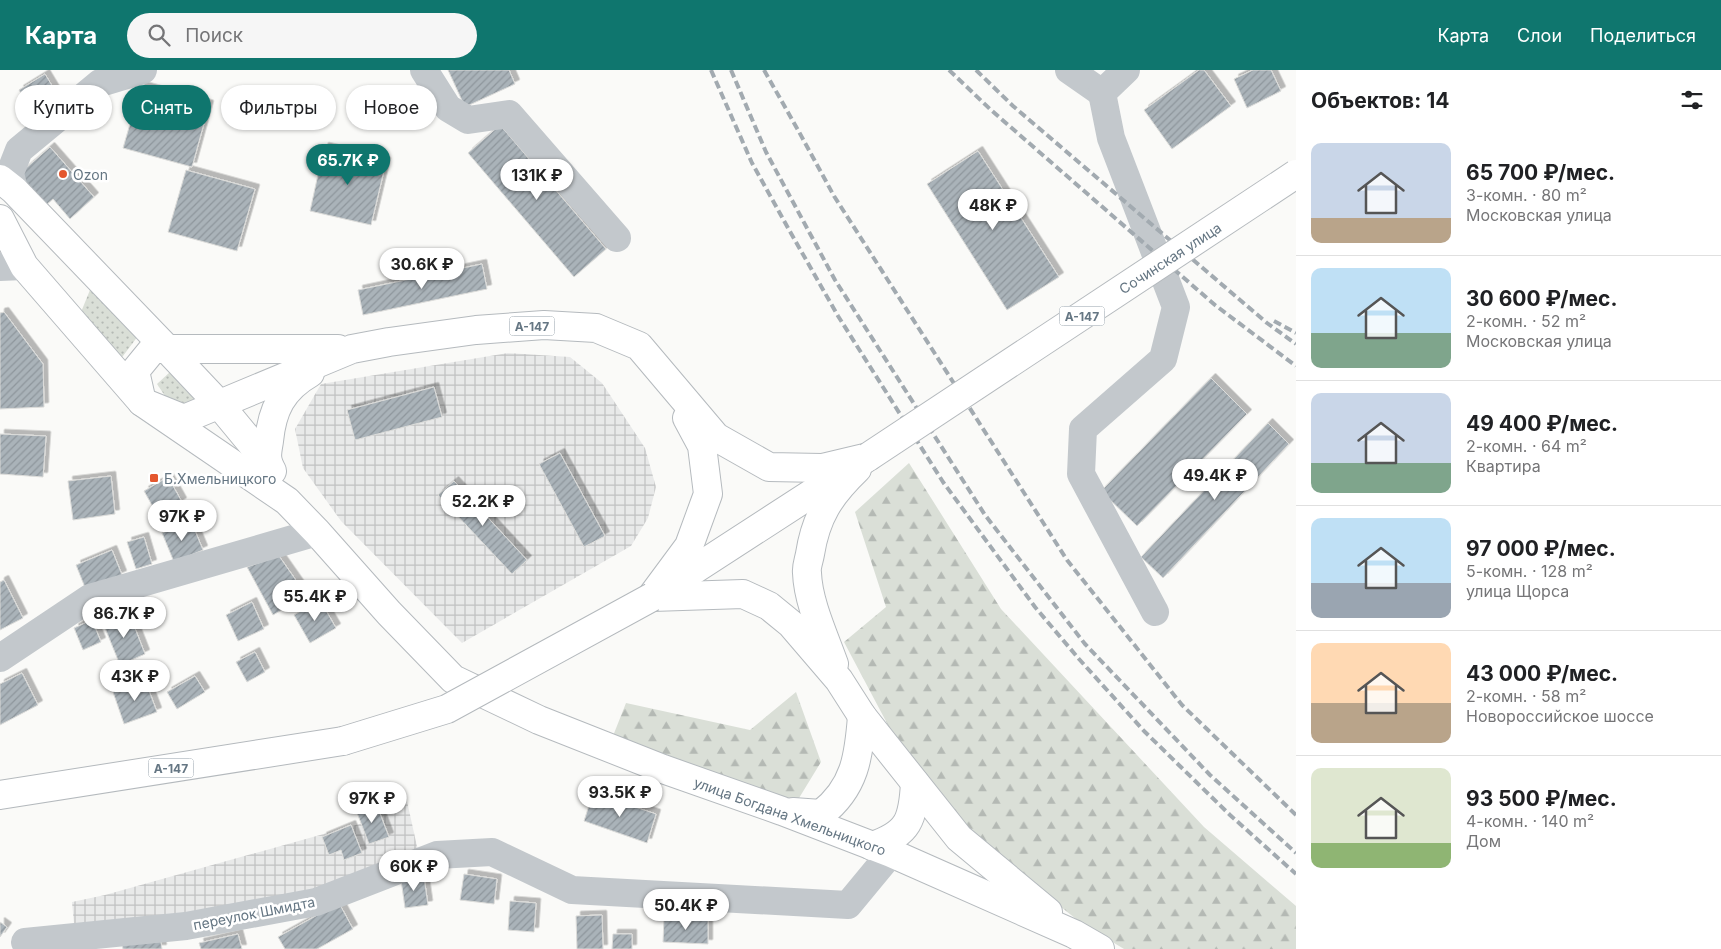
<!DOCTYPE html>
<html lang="ru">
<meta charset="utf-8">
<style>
body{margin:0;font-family:Inter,sans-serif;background:#f6f6f6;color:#202124;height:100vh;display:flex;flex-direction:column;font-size:19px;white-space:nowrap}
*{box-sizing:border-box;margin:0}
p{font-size:16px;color:#757577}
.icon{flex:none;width:28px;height:28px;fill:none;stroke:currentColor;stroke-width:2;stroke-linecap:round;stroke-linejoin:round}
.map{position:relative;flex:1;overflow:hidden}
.sheet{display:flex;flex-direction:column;background:#fff;width:425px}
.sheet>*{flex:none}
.top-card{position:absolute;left:15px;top:15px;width:475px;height:45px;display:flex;gap:10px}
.price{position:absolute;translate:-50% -42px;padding:0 11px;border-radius:18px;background:#fff;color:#222;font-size:16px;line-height:32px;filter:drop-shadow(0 1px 2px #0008)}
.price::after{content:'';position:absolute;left:50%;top:30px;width:15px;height:11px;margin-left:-8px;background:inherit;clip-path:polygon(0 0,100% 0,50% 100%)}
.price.current{background:#0f766e;color:#fff}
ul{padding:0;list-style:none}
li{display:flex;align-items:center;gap:15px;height:125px;padding:0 15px}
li+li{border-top:1px solid #e0e0e0}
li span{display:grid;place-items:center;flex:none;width:140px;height:100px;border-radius:10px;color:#555}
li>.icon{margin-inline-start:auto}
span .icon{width:60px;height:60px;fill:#fffc;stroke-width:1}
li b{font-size:21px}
h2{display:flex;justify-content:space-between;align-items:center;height:60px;padding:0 15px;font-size:21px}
.tag{padding:0 18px;border-radius:22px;background:#fff;box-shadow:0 1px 4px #0004;font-size:18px;line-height:45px}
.tag.current{background:#0f766e;color:#fff}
header{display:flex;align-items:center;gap:30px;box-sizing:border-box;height:70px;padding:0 25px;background:#0f766e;color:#fff}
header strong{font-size:24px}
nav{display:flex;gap:28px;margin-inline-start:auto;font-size:18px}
.search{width:350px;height:45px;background:#f6f6f6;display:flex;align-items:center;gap:12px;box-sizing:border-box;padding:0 18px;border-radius:28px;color:#757577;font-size:19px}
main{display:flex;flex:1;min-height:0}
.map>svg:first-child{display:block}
.industrial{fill:url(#industrial-grid)}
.grass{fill:url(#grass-dots)}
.forest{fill:url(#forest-firs)}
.building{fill:url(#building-hatch);stroke:#dcdcda;filter:url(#shadow)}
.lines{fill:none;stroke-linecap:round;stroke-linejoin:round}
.major-casing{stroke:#b5babe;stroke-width:30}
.highway-casing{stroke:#b4b9bd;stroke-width:30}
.minor{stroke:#c3c8cc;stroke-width:28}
.major{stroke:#fff;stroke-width:28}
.highway{stroke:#fff;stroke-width:28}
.rail{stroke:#a2aab0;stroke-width:4;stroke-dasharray:8 4;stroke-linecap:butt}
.highway-bridge-casing{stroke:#b4b9bd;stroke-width:30;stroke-linecap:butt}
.highway-bridge{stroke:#fff;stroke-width:28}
.poi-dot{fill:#e4572e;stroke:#fff;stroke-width:2}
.labels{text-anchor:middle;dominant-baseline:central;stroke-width:5;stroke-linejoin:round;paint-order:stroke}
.shield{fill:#fff;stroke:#939fa8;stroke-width:1}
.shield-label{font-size:12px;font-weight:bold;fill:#657683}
.poi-label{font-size:14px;fill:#657683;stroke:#fff;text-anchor:start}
.street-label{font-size:14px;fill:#657683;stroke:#fff}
</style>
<header>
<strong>Карта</strong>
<div class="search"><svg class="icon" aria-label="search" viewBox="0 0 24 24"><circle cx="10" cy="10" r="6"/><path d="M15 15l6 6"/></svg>Поиск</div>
<nav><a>Карта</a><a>Слои</a><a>Поделиться</a></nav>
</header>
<main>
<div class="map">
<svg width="1296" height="879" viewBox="0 0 1296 879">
<defs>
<pattern id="industrial-grid" width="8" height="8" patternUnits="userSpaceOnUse" patternTransform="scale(1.25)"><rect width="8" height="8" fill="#e8e9e9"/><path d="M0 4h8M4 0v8" fill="none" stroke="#c0c1c2"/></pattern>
<pattern id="grass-dots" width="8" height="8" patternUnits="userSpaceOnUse" patternTransform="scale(1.25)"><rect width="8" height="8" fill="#dadfd7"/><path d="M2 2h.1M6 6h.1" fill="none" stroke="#b4b9b4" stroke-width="1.8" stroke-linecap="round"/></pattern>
<pattern id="forest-firs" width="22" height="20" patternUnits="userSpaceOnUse" patternTransform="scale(1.25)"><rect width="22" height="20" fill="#dadfd7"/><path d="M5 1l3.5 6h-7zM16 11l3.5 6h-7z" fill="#b4b9b4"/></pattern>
<pattern id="building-hatch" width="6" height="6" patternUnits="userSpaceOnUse" patternTransform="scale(1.25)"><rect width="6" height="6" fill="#aab3b9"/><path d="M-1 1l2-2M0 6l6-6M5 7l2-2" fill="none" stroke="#8e969c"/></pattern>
<filter id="shadow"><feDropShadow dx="4.5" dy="-4.5" stdDeviation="0" flood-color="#0004"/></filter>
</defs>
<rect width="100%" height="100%" fill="#fafaf8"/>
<g class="industrial">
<polygon points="508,283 570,287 602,313 645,378 656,417 648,448 631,476 462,573 341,451 303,398 295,359 321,314"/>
<polygon points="405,722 418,781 316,819 172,847 74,854 72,832 105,825 370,751 368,738"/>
</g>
<g class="grass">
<polygon points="90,220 138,266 120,290 79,247"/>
<polygon points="170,302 197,330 175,341 157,314"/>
</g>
<g class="forest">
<polygon points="909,393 1001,539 1204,757 1296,836 1296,879 1124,879 1081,853 964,759 889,657 844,572 886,537 855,442"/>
<polygon points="796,622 821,692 796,733 611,671 626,633 750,660"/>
</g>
<g class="building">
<polygon points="448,0 509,0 515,14 465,37"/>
<polygon points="1199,0 1204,0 1231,36 1172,79 1144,40"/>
<polygon points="1253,0 1271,0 1281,21 1247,38 1234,9"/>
<polygon points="45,4 63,34 37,50 19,20"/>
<polygon points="141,16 209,35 192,97 123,78"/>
<polygon points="500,55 606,179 574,207 468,83"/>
<polygon points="50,77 94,127 70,149 53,129 45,136 17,106"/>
<polygon points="324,77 386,92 371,155 310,141"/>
<polygon points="978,81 1059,207 1007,240 927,114"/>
<polygon points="186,100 255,119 237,181 168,162"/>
<polygon points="482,194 487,219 363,245 358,220"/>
<polygon points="4,242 43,294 44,337 0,339 0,243"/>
<polygon points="1211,308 1247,344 1137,456 1101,421"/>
<polygon points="434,317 442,347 355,370 347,340"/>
<polygon points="1268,353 1289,374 1163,508 1141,487"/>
<polygon points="0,364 46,366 43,407 0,404"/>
<polygon points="560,383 605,466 584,477 539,394"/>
<polygon points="111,406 115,444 73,450 68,411"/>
<polygon points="168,407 182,432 158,446 144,421"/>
<polygon points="454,411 527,490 512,504 438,425"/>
<polygon points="191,451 203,480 174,492 162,463"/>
<polygon points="144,467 152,494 136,499 127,472"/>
<polygon points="112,480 122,505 86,520 76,495"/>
<polygon points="279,486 307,526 273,545 247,497"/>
<polygon points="4,510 23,548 0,560 0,512"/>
<polygon points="320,530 336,558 310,573 294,545"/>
<polygon points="252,532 264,559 238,571 226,545"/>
<polygon points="129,543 145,584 120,595 103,553"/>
<polygon points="92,550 101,572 83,580 74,558"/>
<polygon points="255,582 265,602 247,612 236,592"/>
<polygon points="22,603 38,635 0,655 0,614"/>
<polygon points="195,606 205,622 177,639 167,622"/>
<polygon points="145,610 157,642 124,654 113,622"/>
<polygon points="593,723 656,744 647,773 584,751"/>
<polygon points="376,733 389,767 369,774 356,740"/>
<polygon points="351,755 362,783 344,790 341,780 329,785 322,767"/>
<polygon points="464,804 497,809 494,834 460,830"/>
<polygon points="424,807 428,835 405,838 401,810"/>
<polygon points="510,831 536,833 534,862 508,860"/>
<polygon points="339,833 353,859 317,879 285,879 278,867"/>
<polygon points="602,845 603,879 577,879 576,846"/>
<polygon points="664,848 708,849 708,874 663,872"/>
<polygon points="0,852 7,857 0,867"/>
<polygon points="159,861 162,879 123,879 121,869"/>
<polygon points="238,864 242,879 201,879 199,873"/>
<polygon points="613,864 632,864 632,879 612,879"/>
</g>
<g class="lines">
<defs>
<g id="major">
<polyline points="0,109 14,120 167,279 338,279"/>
<polyline points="0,149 24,196 142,332 287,431 317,462 389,543 453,609 539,650 663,699 782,741 891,783 1074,864 1100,879"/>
<polyline points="266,391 218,333 167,279 153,279 135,301 142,332 184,349 352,279 389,272 476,260 544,255 596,258 639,276 716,367 769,397 822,398 864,388"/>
<path d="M272,401C265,388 267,384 269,371C272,340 282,319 310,303"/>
<polyline points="652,526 689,476 708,424 702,376 687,348"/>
<polyline points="652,527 743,524 769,536 791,554 839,610 862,646 959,768 1048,842"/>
<path d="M834,594C824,566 808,532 807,503C806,497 809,490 810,484C816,446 830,425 857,399"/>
<path d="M793,742L821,744C855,718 859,686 862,646"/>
<path d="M872,776C909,764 913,749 915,713"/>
</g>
<g id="highway">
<polyline points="652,527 868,387"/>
<polyline points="0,725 343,671"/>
</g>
</defs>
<use href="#major" class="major-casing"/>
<use href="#highway" class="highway-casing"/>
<g class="minor">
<polyline points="424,0 448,38 468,50 509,44 617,168"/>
<polyline points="1069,0 1102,23"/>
<polyline points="1126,0 1102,23 1111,68 1176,237 1163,289 1083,359 1081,404 1155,542"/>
<polyline points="14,120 10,103 19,80 100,13 143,0"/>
<polyline points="0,197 24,196"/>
<polyline points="0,588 90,528 317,462"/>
<polyline points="25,872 186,856 316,832 437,785 492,782 572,820 848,835 891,783"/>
</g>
<use href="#major" class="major"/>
<use href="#highway" class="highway"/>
<g class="rail">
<polyline points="711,0 752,93 788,158 838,246 943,412 1035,537 1079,589 1144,661 1230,745 1296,804"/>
<polyline points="731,0 766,82 835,210 985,445 1085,574 1210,705 1296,783"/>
<polyline points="764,0 798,60 834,126 1067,490 1182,635 1296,745"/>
<polyline points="949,0 991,40 1215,235 1296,296"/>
<polyline points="976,0 1013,36 1267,253 1296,274"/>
<polyline points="1274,251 1296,263"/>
</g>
<defs>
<g id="highway-bridge">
<polyline points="868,387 1296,104"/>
<polyline points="343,671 447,639 652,527"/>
</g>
</defs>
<use href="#highway-bridge" class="highway-bridge-casing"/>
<use href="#highway-bridge" class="highway-bridge"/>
</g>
<g class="poi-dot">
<circle cx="63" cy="104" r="5"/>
<rect x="149" y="403" width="10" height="10" rx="2.5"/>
</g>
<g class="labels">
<g class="shield">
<rect x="1059.5" y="236.5" width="45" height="19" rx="4"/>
<rect x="509.5" y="246.5" width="45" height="19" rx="4"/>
<rect x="148.5" y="688.5" width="45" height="19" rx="4"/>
</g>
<g class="shield-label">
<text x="1082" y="246">А-147</text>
<text x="532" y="256">А-147</text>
<text x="171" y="698">А-147</text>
</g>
<g class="poi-label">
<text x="73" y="104">Ozon</text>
<text x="164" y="408">Б.Хмельницкого</text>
</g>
<g class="street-label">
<text transform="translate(1170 188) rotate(-33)">Сочинская улица</text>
<text transform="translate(790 746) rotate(20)">улица Богдана Хмельницкого</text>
<text transform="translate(254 843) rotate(-11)">переулок Шмидта</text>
</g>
</g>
</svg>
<b class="price current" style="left:348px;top:116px">65.7K ₽</b>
<b class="price" style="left:537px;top:131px">131K ₽</b>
<b class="price" style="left:993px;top:161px">48K ₽</b>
<b class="price" style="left:422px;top:220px">30.6K ₽</b>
<b class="price" style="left:1215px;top:431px">49.4K ₽</b>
<b class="price" style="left:483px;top:457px">52.2K ₽</b>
<b class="price" style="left:182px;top:472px">97K ₽</b>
<b class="price" style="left:315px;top:552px">55.4K ₽</b>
<b class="price" style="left:124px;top:569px">86.7K ₽</b>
<b class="price" style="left:135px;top:632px">43K ₽</b>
<b class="price" style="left:620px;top:748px">93.5K ₽</b>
<b class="price" style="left:372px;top:754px">97K ₽</b>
<b class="price" style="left:414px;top:822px">60K ₽</b>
<b class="price" style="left:686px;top:861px">50.4K ₽</b>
<div class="top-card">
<a class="tag">Купить</a>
<a class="tag current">Снять</a>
<a class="tag">Фильтры</a>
<a class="tag">Новое</a>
</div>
</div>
<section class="sheet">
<h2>Объектов: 14<svg class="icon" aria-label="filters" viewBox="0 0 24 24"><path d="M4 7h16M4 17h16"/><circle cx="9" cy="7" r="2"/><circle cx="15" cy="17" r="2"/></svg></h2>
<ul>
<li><span style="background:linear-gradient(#c9d6e8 75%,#b9a48a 0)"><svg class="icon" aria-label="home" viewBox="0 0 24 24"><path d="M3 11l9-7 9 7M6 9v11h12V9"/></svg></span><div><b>65 700 ₽/мес.</b><p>3-комн. · 80 m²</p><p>Московская улица</p></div></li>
<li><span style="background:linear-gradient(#bfe0f5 65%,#7fa58c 0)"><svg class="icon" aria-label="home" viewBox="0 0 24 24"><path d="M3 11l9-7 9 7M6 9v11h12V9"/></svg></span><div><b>30 600 ₽/мес.</b><p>2-комн. · 52 m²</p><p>Московская улица</p></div></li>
<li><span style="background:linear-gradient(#c9d6e8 70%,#7fa58c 0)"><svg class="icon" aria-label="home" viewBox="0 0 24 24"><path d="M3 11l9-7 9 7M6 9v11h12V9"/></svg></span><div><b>49 400 ₽/мес.</b><p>2-комн. · 64 m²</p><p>Квартира</p></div></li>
<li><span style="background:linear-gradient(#bfe0f5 65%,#9aa5b1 0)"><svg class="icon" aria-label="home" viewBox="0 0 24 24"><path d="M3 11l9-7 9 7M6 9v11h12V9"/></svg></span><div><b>97 000 ₽/мес.</b><p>5-комн. · 128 m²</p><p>улица Щорса</p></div></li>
<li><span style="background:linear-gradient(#ffd9b3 60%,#b9a48a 0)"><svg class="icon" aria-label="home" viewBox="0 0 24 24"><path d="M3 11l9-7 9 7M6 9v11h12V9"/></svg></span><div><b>43 000 ₽/мес.</b><p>2-комн. · 58 m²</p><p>Новороссийское шоссе</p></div></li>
<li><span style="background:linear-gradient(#dfe7d0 75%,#8fb573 0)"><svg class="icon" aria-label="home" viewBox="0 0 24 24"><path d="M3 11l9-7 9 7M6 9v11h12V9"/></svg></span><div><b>93 500 ₽/мес.</b><p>4-комн. · 140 m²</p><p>Дом</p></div></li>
</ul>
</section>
</main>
